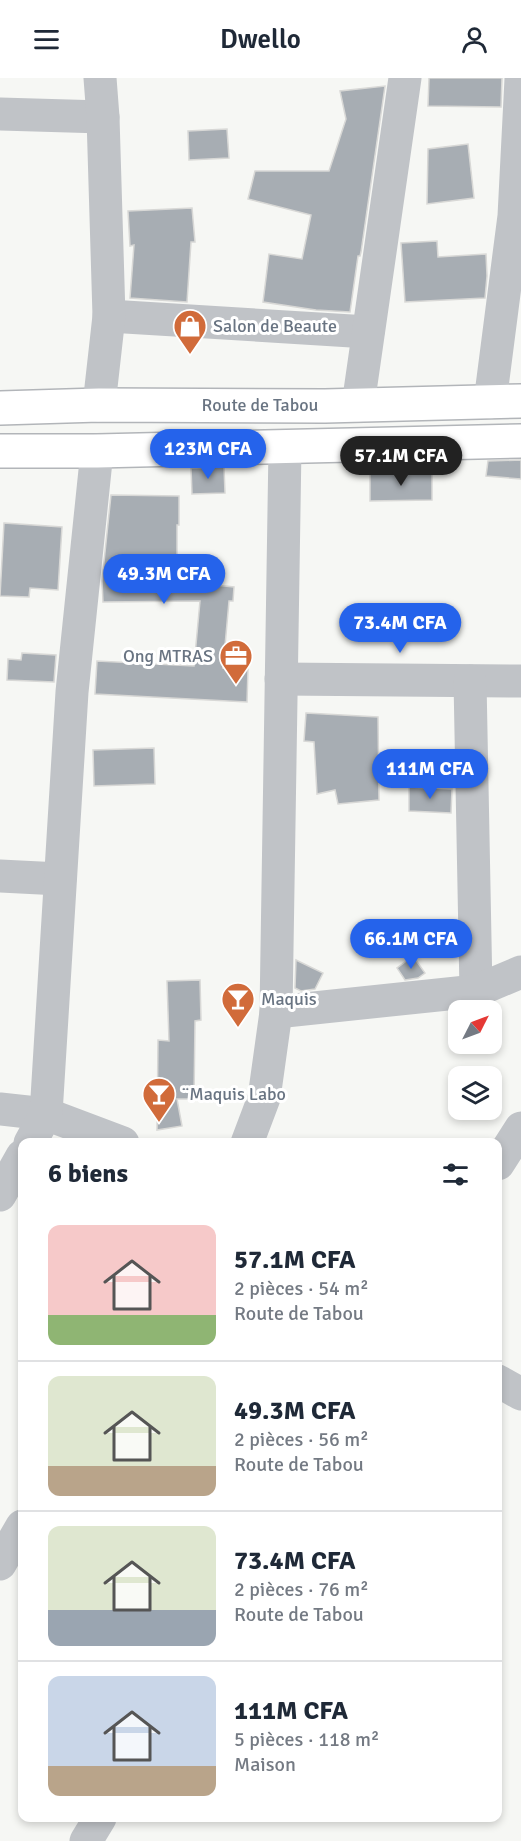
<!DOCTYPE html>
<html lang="fr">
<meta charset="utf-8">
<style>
body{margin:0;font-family:Signika,sans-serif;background:#f6f6f7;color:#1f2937;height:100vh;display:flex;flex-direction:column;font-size:22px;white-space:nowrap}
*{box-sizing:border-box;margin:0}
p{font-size:20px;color:#747a83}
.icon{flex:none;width:33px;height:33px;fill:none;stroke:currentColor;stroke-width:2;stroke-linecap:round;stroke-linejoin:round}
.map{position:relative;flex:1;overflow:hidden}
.side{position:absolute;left:18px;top:1060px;width:484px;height:684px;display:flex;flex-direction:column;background:#fff;border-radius:12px;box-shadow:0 3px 9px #0003}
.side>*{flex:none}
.needle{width:39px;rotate:48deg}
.buttons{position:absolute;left:448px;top:922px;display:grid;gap:12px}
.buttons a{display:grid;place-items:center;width:54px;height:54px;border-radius:12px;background:#fff;box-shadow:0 3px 9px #0003;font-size:30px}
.price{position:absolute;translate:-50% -51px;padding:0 14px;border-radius:21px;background:#2563eb;color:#fff;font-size:20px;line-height:39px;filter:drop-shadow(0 2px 3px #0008)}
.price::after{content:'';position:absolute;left:50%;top:36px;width:18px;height:14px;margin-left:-9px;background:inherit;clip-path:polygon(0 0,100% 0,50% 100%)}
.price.selected{background:#222;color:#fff}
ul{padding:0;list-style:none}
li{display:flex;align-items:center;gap:18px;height:150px;padding:0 30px}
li+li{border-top:2px solid #e0e1e3}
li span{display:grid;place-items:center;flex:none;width:168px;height:120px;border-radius:12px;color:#555}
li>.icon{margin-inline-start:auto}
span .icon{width:72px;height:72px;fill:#fffc;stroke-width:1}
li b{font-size:26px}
h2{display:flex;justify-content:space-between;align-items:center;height:72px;padding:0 30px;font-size:26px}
header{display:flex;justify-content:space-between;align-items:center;height:78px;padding:0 30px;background:#fff;font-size:27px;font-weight:600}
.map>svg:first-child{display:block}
.building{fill:#a7adb3;stroke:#d8d8d6;stroke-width:1.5}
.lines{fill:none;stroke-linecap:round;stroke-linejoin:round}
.major-casing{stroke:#b2b5b9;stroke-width:36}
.minor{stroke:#c0c3c7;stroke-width:33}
.major{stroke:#fff;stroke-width:33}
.labels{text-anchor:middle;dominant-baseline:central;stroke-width:6;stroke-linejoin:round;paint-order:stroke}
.poi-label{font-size:18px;fill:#697482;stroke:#fff;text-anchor:start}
.street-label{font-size:18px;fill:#697482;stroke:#fff}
</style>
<header><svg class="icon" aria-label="menu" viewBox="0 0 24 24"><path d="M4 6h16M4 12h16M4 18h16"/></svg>Dwello<svg class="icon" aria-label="person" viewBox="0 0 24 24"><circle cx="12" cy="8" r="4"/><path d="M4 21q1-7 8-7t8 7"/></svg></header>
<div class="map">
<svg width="521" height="1763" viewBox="0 0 521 1763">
<rect width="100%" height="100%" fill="#f6f7f4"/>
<g class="building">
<polygon points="429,0 502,0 501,29 428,28"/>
<polygon points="385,8 361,174 360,178 358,178 350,234 316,232 263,224 269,176 302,181 311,137 248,121 255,93 329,93 346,41 340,13"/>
<polygon points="227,51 229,80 189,82 188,53"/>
<polygon points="468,66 474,120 427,126 428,71"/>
<polygon points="192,130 195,164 191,164 187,224 130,220 134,167 130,168 128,133"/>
<polygon points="437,163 438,179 486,176 487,198 485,220 405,224 401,165"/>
<polygon points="521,382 521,401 486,398 488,383"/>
<polygon points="224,389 225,415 192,416 191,390"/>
<polygon points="370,396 432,396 432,422 370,423"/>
<polygon points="111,417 179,418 179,447 177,447 177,503 234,509 233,523 229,523 223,590 248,591 247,624 95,616 97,583 194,588 200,523 103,524 102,503"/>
<polygon points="4,445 62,449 58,512 30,510 29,519 0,518"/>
<polygon points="22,575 56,577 54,604 7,602 8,581 21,582"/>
<polygon points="306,635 378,639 379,722 338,726 335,712 317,716 314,664 304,663"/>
<polygon points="154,670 155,706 94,708 93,672"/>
<polygon points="409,709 452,711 451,735 409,733"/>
<polygon points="413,878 425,895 418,900 405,902 397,890"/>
<polygon points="296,882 323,895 315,911 301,913 295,910"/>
<polygon points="200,902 201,942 195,943 194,1021 177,1021 182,1048 157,1052 158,962 169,963 167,903"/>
</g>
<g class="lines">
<defs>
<g id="major">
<polyline points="0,330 99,327 325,328 521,323"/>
<polyline points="0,373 97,373 521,363"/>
</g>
</defs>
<use href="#major" class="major-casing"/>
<g class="minor">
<polyline points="0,36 103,39"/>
<polyline points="109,238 368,254"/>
<polyline points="490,324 514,138 521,1"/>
<polyline points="99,327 109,238 103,39 100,0"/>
<polyline points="358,327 405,0"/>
<polyline points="281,601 521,603"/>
<polyline points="470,603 476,913"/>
<polyline points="0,798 60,801"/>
<polyline points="276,934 476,913 521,894"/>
<polyline points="0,1031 46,1036 123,1065"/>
<polyline points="30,1065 46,1036 72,614 97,373"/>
<polyline points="247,1065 264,1020 276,934 285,369"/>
<polyline points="498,1086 521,1050"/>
<polyline points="0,1117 22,1078"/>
<polyline points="498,1303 521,1316"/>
<polyline points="0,1486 22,1448"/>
<polyline points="86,1763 100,1740"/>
</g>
<use href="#major" class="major"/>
</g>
<defs>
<symbol id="shop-pin" viewBox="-11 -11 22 30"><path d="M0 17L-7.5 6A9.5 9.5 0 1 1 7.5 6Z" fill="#d16b3a" stroke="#fff"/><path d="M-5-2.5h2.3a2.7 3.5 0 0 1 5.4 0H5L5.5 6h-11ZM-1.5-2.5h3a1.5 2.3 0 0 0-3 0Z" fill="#fff"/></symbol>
<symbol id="office-pin" viewBox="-11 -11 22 30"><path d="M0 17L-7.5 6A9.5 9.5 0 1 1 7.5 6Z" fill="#d16b3a" stroke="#fff"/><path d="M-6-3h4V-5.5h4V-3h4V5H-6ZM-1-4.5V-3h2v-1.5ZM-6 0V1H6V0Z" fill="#fff"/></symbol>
<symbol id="bar-pin" viewBox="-11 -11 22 30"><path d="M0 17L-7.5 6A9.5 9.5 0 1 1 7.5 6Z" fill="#d16b3a" stroke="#fff"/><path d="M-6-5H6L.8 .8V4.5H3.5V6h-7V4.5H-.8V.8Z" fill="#fff"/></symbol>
</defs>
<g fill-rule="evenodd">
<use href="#shop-pin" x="171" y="229" width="38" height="52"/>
<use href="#office-pin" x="217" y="559" width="38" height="52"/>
<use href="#bar-pin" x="219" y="902" width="38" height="52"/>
<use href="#bar-pin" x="140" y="997" width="38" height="52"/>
</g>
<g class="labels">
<g class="poi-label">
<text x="213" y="248">Salon de Beaute</text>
<text x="213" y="578" text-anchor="end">Ong MTRAS</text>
<text x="261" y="921">Maquis</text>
<text x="182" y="1016">¨Maquis Labo</text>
</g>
<g class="street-label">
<text x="260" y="327">Route de Tabou</text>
</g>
</g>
</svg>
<div class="buttons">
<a><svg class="needle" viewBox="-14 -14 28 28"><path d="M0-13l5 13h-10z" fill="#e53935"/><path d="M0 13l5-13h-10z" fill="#747a83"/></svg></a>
<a><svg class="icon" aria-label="layers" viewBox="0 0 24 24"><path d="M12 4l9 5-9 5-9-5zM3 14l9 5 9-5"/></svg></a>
</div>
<b class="price" style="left:208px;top:402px">123M CFA</b>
<b class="price selected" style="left:401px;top:409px">57.1M CFA</b>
<b class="price" style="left:164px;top:527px">49.3M CFA</b>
<b class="price" style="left:400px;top:576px">73.4M CFA</b>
<b class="price" style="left:430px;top:722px">111M CFA</b>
<b class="price" style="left:411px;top:892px">66.1M CFA</b>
<section class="side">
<h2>6 biens<svg class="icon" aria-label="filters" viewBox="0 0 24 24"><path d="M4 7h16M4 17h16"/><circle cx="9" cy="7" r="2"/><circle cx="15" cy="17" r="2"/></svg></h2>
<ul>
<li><span style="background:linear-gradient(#f6c9c9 75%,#8fb573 0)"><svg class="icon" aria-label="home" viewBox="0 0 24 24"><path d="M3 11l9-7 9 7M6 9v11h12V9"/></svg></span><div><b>57.1M CFA</b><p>2 pièces · 54 m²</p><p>Route de Tabou</p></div></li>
<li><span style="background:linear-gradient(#dfe7d0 75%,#b9a48a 0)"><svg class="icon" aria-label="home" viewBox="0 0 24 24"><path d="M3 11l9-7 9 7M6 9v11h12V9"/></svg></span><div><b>49.3M CFA</b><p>2 pièces · 56 m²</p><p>Route de Tabou</p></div></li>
<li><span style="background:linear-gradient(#dfe7d0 70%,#9aa5b1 0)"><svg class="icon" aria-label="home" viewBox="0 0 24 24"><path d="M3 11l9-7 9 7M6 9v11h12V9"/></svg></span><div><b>73.4M CFA</b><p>2 pièces · 76 m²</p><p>Route de Tabou</p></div></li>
<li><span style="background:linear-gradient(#c9d6e8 75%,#b9a48a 0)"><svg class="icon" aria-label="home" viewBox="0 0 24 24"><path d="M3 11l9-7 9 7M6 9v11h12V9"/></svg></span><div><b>111M CFA</b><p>5 pièces · 118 m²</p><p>Maison</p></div></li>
</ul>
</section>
</div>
